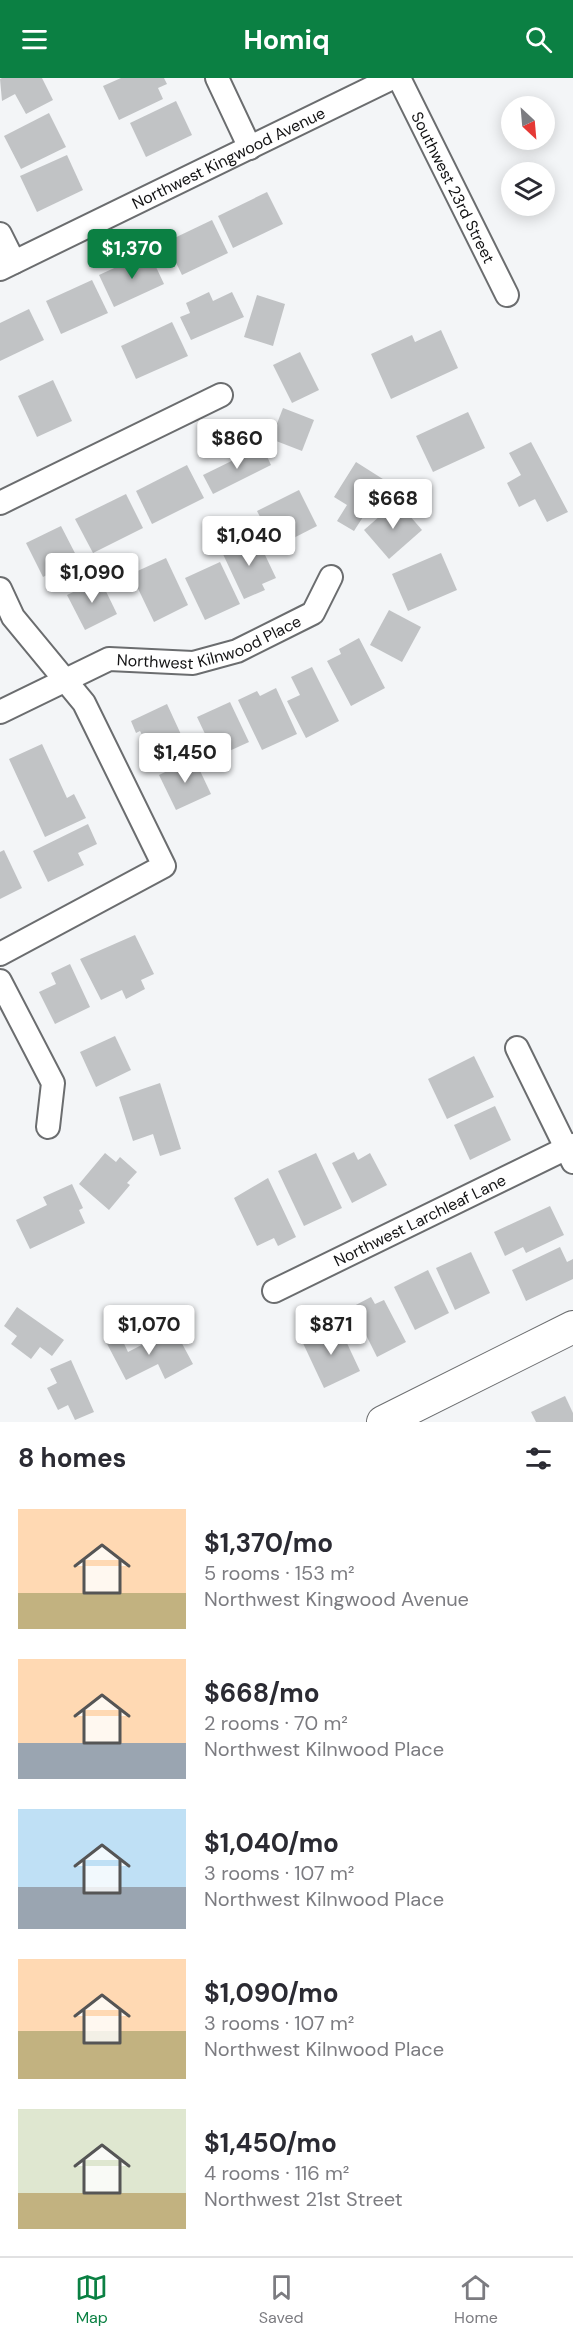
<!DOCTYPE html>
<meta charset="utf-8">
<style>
body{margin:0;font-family:"DM Sans",sans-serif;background:#f7f7f7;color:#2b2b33;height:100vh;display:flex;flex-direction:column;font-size:22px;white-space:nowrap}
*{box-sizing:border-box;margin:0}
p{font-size:20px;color:#7c7c81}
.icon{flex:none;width:33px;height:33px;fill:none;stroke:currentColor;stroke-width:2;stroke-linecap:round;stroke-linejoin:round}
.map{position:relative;height:1344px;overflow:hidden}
.drawer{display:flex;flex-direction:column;background:#fff;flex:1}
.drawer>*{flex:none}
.needle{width:39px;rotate:154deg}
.buttons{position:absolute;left:501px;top:18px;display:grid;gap:12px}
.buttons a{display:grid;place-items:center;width:54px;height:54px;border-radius:50%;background:#fff;box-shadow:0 3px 15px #0003;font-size:30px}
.price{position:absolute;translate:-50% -51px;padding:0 14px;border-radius:6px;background:#fff;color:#222;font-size:20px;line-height:39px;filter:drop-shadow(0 2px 3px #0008)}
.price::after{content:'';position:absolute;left:50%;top:36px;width:18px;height:14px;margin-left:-9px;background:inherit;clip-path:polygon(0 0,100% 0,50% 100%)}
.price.active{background:#0b8043;color:#fff}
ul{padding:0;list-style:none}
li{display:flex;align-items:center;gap:18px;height:150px;padding:0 18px}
li span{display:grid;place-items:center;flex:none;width:168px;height:120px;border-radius:0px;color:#555}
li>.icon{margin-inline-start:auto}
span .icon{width:72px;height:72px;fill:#fffc;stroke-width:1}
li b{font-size:26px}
h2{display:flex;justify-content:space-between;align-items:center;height:72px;padding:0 18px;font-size:26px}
header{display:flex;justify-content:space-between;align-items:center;height:78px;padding:0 18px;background:#0b8043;color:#fff;font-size:27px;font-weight:700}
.menu{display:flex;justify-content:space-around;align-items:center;height:84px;border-top:2px solid #e1e1e2;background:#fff;font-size:16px;color:#7c7c81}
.menu a{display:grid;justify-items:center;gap:3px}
.menu .active{color:#0b8043}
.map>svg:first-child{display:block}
.building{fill:#c1c3c5}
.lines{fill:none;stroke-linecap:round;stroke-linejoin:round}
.street-casing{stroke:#6b6d6f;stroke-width:26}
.secondary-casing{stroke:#6b6d6f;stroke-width:34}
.street{stroke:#fff;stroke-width:22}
.secondary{stroke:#fff;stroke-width:32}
.labels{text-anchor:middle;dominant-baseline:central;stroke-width:5;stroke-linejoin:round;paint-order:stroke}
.street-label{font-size:16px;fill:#131314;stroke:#fff}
</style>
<header><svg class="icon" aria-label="menu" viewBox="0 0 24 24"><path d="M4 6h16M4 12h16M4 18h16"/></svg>Homiq<svg class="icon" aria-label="search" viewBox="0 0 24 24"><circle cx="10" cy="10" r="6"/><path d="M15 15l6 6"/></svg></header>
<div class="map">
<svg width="573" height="1344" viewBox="0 0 573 1344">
<rect width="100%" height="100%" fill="#f3f5f7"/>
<g class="building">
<polygon points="2,0 42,0 53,22 26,36 15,16 2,23 0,1"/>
<polygon points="121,0 164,0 167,6 158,10 163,21 119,42 103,8"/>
<polygon points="176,23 192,57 146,79 130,45"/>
<polygon points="49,35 66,69 21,91 4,58"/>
<polygon points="67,77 83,112 37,134 20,98"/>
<polygon points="267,114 283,146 233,170 218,138"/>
<polygon points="212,142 228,175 182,197 166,164"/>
<polygon points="149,174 164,206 114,229 99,197"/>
<polygon points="92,202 108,235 61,256 46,223"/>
<polygon points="209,214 213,223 232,214 244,239 191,262 180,239 190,235 186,225"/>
<polygon points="257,217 285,226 273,268 244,259"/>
<polygon points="29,231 44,262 0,283 0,245"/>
<polygon points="172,244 188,278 136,301 121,268"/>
<polygon points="441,252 458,290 391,321 371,276 412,257 415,264"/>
<polygon points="300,274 319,312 292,325 273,287"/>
<polygon points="53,302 72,343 37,359 18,318"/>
<polygon points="283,330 314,342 302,373 271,361"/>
<polygon points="468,334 485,370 433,394 416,358"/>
<polygon points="531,364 568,434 547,444 535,421 519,429 507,405 521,397 509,375"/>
<polygon points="262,368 271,387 213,416 203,397"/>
<polygon points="356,384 386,403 354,453 337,443 347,427 334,419"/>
<polygon points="187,387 204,420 152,446 136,413"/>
<polygon points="299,412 317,448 276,469 257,433"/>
<polygon points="126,416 143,450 93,475 75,441"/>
<polygon points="397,423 422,452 389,481 364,452"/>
<polygon points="61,448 78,481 43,499 26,465"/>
<polygon points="256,458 276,500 262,506 265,512 244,521 222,474"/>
<polygon points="441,475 457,512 408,533 392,496"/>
<polygon points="166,480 188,527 154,544 131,496"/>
<polygon points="220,484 240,526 205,542 185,500"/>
<polygon points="100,501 117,536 85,552 67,517"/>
<polygon points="389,532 421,549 402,584 370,567"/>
<polygon points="359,560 385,610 351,628 327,583 341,576 339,571"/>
<polygon points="312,589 339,643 306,660 287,623 300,617 291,599"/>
<polygon points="276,610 297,656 262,672 238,622 257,613 260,618"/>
<polygon points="230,624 249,664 216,679 197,639"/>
<polygon points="167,626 184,663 153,678 140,653 136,655 131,643"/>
<polygon points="42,666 67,720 74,716 86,740 45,759 9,681"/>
<polygon points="194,680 211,716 176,732 159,697"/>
<polygon points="88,746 97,766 78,775 84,787 48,804 33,773"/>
<polygon points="4,772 22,810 0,821 0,774"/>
<polygon points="135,857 154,896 141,902 145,911 126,921 122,912 101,922 80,881"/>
<polygon points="70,886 90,929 55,946 39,914 56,906 51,895"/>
<polygon points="115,958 131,992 96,1009 80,974"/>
<polygon points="474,978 494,1019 447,1041 428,1001"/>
<polygon points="160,1005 181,1071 160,1078 153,1056 133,1063 119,1019"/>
<polygon points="495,1028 511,1062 470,1082 454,1047"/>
<polygon points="354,1074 358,1082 370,1075 387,1107 352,1125 332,1085"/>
<polygon points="105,1075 116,1084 120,1079 137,1094 127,1105 130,1107 109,1132 79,1106"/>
<polygon points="316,1075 342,1130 304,1148 278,1093"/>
<polygon points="268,1100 296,1159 278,1168 274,1160 257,1168 234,1120"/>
<polygon points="72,1106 83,1130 79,1132 85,1145 30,1171 16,1142 47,1127 43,1119"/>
<polygon points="550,1128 564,1157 526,1175 523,1169 505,1178 494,1154"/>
<polygon points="560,1169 567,1184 573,1181 573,1201 526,1223 512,1192"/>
<polygon points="471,1174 490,1215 455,1232 436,1190"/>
<polygon points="428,1192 449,1235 415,1252 394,1209"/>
<polygon points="371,1219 375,1226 384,1222 406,1264 377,1279 352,1229"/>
<polygon points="17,1229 64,1262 52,1278 40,1269 31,1281 11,1266 17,1258 4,1248"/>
<polygon points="338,1246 360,1293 324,1310 302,1263"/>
<polygon points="118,1253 128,1274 159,1258 163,1266 178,1258 193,1286 165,1301 158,1286 126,1302 104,1260"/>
<polygon points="71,1282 94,1334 75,1342 68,1327 58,1332 47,1310 57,1305 50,1291"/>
<polygon points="565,1318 573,1335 573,1344 536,1344 531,1334"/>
</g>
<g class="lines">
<defs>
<g id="street">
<polyline points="217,0 250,70"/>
<path id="s1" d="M399,0L507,217"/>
<polyline points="0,156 14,184"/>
<path id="s2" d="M0,191L392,0"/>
<polyline points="0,425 221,317"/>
<polyline points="0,511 13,539 84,625 164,788 0,876"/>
<path id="s3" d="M0,634L109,581L193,585L237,573L313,535L331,499"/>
<polyline points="0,903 53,1005 48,1049"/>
<polyline points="517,970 573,1084"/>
<path id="s4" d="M274,1213L573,1067"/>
</g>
<polyline id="secondary" points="383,1344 573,1249"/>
</defs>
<use href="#street" class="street-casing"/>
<use href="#secondary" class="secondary-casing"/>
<use href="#street" class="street"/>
<use href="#secondary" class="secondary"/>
</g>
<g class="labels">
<g class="street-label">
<text stroke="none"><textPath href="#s2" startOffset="254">Northwest Kingwood Avenue</textPath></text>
<text stroke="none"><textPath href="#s1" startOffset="122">Southwest 23rd Street</textPath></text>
<text stroke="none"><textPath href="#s3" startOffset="225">Northwest Kilnwood Place</textPath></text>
<text stroke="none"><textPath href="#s4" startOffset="162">Northwest Larchleaf Lane</textPath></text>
</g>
</g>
</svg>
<div class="buttons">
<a><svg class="needle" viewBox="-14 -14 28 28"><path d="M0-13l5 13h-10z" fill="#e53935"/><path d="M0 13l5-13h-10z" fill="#7c7c81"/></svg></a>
<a><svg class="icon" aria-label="layers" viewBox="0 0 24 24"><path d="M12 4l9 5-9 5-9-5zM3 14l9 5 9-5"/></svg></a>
</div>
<b class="price active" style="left:132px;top:202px">$1,370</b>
<b class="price" style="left:237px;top:392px">$860</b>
<b class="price" style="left:393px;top:452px">$668</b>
<b class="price" style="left:249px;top:489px">$1,040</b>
<b class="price" style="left:92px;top:526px">$1,090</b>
<b class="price" style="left:185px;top:706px">$1,450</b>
<b class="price" style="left:149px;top:1278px">$1,070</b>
<b class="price" style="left:331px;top:1278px">$871</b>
</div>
<section class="drawer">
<h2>8 homes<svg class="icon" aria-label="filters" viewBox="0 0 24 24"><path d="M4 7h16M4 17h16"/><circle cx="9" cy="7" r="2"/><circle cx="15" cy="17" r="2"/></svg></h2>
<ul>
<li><span style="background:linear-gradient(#ffd9b3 70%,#c2b280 0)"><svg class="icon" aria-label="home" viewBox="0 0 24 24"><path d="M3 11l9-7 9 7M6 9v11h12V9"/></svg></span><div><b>$1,370/mo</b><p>5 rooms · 153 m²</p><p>Northwest Kingwood Avenue</p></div></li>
<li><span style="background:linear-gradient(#ffd9b3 70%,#9aa5b1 0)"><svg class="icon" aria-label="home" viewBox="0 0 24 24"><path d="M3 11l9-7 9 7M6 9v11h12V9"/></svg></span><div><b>$668/mo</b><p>2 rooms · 70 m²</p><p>Northwest Kilnwood Place</p></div></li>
<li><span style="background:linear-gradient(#bfe0f5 65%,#9aa5b1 0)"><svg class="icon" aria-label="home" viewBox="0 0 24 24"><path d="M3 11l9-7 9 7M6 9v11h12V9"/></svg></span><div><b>$1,040/mo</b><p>3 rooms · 107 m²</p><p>Northwest Kilnwood Place</p></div></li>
<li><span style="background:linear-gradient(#ffd9b3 60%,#c2b280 0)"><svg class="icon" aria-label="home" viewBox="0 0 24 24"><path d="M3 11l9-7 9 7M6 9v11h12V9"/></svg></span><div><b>$1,090/mo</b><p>3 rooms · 107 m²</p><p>Northwest Kilnwood Place</p></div></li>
<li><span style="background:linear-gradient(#dfe7d0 70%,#c2b280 0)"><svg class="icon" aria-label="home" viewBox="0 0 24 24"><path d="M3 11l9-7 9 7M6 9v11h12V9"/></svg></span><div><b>$1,450/mo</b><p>4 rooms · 116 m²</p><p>Northwest 21st Street</p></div></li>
</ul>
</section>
<nav class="menu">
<a class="active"><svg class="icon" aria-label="map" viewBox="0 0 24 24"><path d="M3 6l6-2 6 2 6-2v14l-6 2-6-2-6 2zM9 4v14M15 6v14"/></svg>Map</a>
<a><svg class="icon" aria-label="saved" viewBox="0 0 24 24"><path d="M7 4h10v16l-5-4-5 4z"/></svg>Saved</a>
<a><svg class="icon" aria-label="home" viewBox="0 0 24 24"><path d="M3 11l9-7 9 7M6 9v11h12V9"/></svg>Home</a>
</nav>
